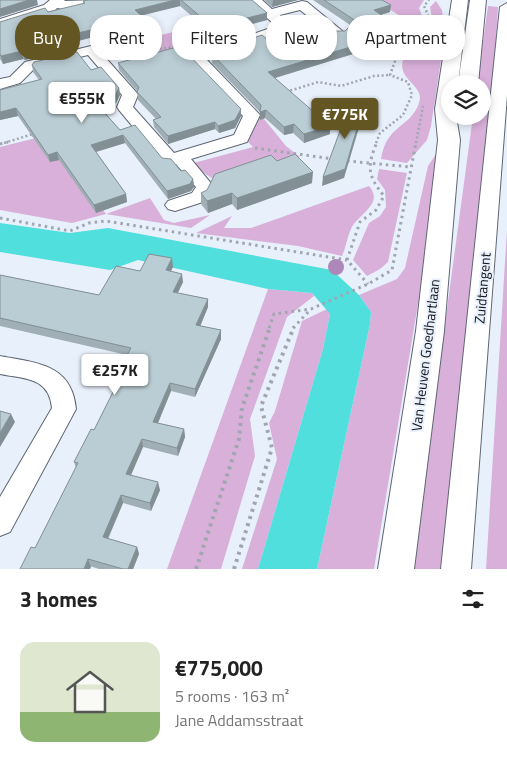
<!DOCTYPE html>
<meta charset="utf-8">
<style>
body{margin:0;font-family:"Titillium Web",sans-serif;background:#f6f6f6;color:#222;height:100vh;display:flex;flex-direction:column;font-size:19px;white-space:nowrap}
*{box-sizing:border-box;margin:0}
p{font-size:16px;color:#767676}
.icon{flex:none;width:28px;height:28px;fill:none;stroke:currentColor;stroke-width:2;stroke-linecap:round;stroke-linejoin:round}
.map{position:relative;height:569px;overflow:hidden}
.details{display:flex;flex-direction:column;background:#fff;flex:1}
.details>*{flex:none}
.hud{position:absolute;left:15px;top:15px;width:478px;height:45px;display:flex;gap:10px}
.tools{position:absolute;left:441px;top:75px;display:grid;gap:10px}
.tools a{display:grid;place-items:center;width:50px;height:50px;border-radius:50%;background:#fff;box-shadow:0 2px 8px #0003;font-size:25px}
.price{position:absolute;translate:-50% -42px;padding:0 11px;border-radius:5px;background:#fff;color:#222;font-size:16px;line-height:32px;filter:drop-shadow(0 1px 2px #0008)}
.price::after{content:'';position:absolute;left:50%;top:30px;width:15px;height:11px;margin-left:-8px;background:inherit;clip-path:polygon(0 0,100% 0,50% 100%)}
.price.on{background:#635623;color:#fff}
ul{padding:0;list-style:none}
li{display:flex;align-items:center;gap:15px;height:125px;padding:0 20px}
li span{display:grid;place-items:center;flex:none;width:140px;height:100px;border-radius:15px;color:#555}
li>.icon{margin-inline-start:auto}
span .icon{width:60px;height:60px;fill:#fffc;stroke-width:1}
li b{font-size:21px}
h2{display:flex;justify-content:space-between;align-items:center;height:60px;padding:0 20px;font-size:21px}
.pill{padding:0 18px;border-radius:20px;background:#fff;box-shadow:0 2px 8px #0003;font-size:18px;line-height:45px}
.pill.on{background:#635623;color:#fff}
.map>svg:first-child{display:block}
.green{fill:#d9b0da}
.water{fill:#51dfdd}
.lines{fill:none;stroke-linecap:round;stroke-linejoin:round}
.minor-casing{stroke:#5f6774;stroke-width:2}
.major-casing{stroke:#5f6774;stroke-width:2}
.path-far2{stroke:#a0a6b0;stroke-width:2.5;stroke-dasharray:2 2.5;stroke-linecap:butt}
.path-far1{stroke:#a0a6b0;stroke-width:3;stroke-dasharray:2.5 4;stroke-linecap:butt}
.path{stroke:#a0a6b0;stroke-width:4;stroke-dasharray:3 4.5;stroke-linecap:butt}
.minor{fill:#fff;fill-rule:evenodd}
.major{fill:#fff;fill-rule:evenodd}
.tree{fill:#ae87b9}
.wall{fill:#a0afb6}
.shaded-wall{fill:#828f94}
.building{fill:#baccd4;stroke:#828f94}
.labels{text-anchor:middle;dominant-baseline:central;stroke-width:4;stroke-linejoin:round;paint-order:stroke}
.street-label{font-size:14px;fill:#0f1217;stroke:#e8f0fc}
</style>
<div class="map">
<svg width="507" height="569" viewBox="0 0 507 569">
<rect width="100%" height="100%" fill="#e8f0fc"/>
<g class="green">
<polygon points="375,0 424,0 419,8 425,24 423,29 406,40 395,37 379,23 400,16"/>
<path d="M436,1L442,10L444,40L431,126L427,140L407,163L381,159C387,125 406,130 418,106C429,84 392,81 405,55C408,50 410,46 414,43C420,38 428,34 434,30L430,7Z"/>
<polygon points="488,6 498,7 494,73 442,569 412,569 473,116 482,116 482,84 477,84"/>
<polygon points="207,24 229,43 184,59 160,56 144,39"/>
<polygon points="260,114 286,146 300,157 218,182 190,164 253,147 245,139"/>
<polygon points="36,138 66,157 106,214 150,198 164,220 174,223 210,215 191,228 106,214 72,223 0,210 0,147"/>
<polygon points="445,141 374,569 317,569 370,324 371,312 359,295 397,279 405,268 428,166"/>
<polygon points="379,169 407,173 388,262 380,269 367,276 353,260 369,223 380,216 386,207 385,190 377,179"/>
<path d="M369,186C385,204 357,215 351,229C347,237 346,248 342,256L298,246L196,233L232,216L224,228H251Z"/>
<polygon points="507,230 507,569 486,569"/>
<polygon points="268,289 312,293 314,296 287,317 250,419 255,456 221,569 167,569"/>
<polygon points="327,309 330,314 323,349 258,569 242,569 277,459 269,423 275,411 302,321"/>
</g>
<polygon class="water" points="0,223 70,233 108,228 332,270 359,295 371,312 370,324 317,569 258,569 323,349 330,314 312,293 268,289 138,260 110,270 0,252"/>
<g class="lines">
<defs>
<g id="minor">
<polygon points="50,0 65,0 64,1 100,0 98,3 69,10 57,8 54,11 0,28 0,19 44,5"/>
<polygon points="247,0 262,0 272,9 302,1 307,2 346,34 344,37 334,37 300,10 280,15 290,26 286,32 207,60 260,115 247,142 191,159 214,187 206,201 175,211 168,209 165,205 168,201 192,193 196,187 176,164 170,165 164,164 119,110 117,107 122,95 88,55 35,68 20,83 0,89 0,79 10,77 25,62 91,46 96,47 136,92 138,95 133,107 174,153 234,135 243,116 190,59 192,56 276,26"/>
<polygon points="507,3 507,95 471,569 441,569 500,7"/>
<path d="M0,356C37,363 72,364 76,409L10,532L0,536V497L52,408C49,377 25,379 0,374Z"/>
</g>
<g id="major">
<polygon points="452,0 468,0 458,84 450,84 450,116 456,116 460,140 444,331 414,569 378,569 416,331 438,140 435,109"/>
<polygon points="470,0 486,0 478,84 458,84"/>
</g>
</defs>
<use href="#minor" class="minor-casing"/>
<use href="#major" class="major-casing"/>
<g class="path-far2">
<polyline points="115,55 133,51 178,47"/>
<polyline points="286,92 318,82 341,86 374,76 390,75"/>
<polyline points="4,143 33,134"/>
<polyline points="376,143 380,133 403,115 412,95 408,82 390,75 402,42 433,26 424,6 429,0"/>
<polyline points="416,143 423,106"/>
</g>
<g class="path-far1">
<polyline points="0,144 8,142"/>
<polyline points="255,148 333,159"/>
<polyline points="347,161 411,167"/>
<polyline points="0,218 70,231 89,223 106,221 347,260 368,284"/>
<path d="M347,260L360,222L376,210L384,196C367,175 367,166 377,142"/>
<polyline points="269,328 274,314 311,309 368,284 392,270 416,142"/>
<polyline points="293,328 311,309"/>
</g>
<g class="path">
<polyline points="196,569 239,439 242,408 270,327"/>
<polyline points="234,569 272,448 261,406 294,327"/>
</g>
<use href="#minor" class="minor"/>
<use href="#major" class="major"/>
</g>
<circle class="tree" cx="336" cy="267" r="8"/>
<g class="wall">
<polygon points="88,0 252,0 267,13 267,20 250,25 251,33 223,43 180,6 141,15 143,17 144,24 70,43 71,47 69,47 70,49 25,60 23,59 3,64 0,59 0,22 83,4 83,1"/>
<polygon points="264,0 298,0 272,7"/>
<polygon points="313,0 382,0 390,12 381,15 391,21 390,28 359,31"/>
<polygon points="380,38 379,46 275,78 330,134 304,143 293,133 284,135 265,118 260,120 260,112 212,63 212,54 233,48 233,45 277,47"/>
<polygon points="118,63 241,116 235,128 219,133 215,129 168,144 154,127 153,120 156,119 138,100 137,91 119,70"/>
<polygon points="32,65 91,70 119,88 120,95 116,103 100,108 120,130 193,179 194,187 191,191 168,199 125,143 96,152 126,194 127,202 96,213 59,160 50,162 18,116 0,120 39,80 33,72"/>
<polygon points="277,161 312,183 237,210 232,204 208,213 201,204 201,193"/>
<polygon points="173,267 171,271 183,282 178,293 208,299 208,307 200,326 221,330 221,339 195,397 171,391 158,423 184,429 185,437 178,456 143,447 131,475 160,490 151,511 123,503 108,539 137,547 139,554 133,569 99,569 35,548 76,468 74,462 94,430 128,363 126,357 127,355 0,326 0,275 99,295 140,271"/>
</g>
<g class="shaded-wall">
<polygon points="29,0 37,0 38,5 0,17 0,9"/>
<polygon points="175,0 180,0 180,6 136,17 135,10"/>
<polygon points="273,0 298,0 272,7"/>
<polygon points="391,5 390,12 373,17 374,10"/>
<polygon points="267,13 267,20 243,26 243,19"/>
<polygon points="143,17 144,24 70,43 71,47 69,47 70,49 25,60 23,53 66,36"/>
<polygon points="251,26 251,33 223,43 223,36"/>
<polygon points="380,38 379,46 268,80 268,72"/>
<polygon points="22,51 23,59 3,64 1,56"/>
<polygon points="119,88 120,95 116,103 96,109 95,102"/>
<polygon points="364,105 363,114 344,178 322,186 323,177"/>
<polygon points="16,108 18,116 0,120 0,112"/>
<polygon points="241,109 241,116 235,128 219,133 218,126"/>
<polygon points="266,110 265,118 260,120 260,112"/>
<polygon points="215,122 215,129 168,144 168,136"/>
<polygon points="294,124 293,133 284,135 284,127"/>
<polygon points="330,126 330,134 304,143 304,134"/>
<polygon points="123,135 125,143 92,153 91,145"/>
<polygon points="57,152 59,160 50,162 48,155"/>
<polygon points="313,172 312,183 237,210 237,198"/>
<polygon points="193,179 194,187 191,191 168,199 167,191"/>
<polygon points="232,193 232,204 208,213 207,201"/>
<polygon points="126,194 127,202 96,213 94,205"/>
<polygon points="172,258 173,267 167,278 166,270"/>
<polygon points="182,274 183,282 174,300 173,292"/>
<polygon points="208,299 208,307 197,334 196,325"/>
<polygon points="221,330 221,339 195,397 195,389"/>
<polygon points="170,383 171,391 155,430 153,422"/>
<polygon points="11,414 15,422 0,447 0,433"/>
<polygon points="184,429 185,437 178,456 177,448"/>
<polygon points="142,439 143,447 128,482 126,474"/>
<polygon points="158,482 160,490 151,511 150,503"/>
<polygon points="121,495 123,503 105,545 103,537"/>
<polygon points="137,547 139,554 133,569 128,569"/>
<polygon points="88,559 91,567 90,569 84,569"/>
</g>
<g class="building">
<polygon points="0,0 29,0 0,9"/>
<polygon points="88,0 175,0 135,10 143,17 66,36 69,39 67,40 68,42 23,53 22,51 1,56 0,54 0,22 45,8 48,12 85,3 83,1"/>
<polygon points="181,0 252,0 267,13 243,19 251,26 223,36"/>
<polygon points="324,0 382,0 391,5 374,10 391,21 359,23"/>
<polygon points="348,28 380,38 268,72 330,126 304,134 294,124 284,127 266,110 260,112 261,105 212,54 236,47 233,45 262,35 277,47 334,31 345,31"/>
<polygon points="177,47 183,49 241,109 235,120 218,126 215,122 168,136 153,120 161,117 137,92 139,87 118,63"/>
<polygon points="77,52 91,70 101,67 119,88 115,96 95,102 120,130 135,125 162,158 171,159 181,171 185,170 193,179 190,184 167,191 123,135 91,145 126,194 94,205 57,152 48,155 16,108 0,112 0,90 42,79 32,65 34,62"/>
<polygon points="351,101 364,105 345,169 323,177"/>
<polygon points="295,154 313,172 237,198 232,193 207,201 201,193 207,190 215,174 271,155 277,161"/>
<polygon points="149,254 172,258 166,270 182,274 173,292 208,299 196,325 221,330 195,389 170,383 153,422 184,429 177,448 142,439 126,474 158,482 150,503 121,495 103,537 137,547 128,569 123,569 88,559 84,569 20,569 31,547 35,548 78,463 74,462 91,429 94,430 130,358 126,357 131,348 0,318 0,275 99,295 116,266 140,271"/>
<polygon points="0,411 11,414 0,433"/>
</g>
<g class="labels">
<g class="street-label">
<text transform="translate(482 288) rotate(-85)">Zuidtangent</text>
<text transform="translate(425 355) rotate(-83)">Van Heuven Goedhartlaan</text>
</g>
</g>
</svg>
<div class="tools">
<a><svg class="icon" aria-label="layers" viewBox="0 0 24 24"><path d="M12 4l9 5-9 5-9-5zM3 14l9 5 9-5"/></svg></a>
</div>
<b class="price" style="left:82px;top:124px">€555K</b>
<b class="price on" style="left:345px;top:140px">€775K</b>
<b class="price" style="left:115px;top:396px">€257K</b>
<div class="hud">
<a class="pill on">Buy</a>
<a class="pill">Rent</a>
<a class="pill">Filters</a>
<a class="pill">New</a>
<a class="pill">Apartment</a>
</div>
</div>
<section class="details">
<h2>3 homes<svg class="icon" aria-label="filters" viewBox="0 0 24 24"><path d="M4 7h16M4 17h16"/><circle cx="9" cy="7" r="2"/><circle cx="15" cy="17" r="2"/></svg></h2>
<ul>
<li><span style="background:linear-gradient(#dfe7d0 70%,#8fb573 0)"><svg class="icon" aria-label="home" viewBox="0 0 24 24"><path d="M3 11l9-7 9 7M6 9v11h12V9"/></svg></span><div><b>€775,000</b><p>5 rooms · 163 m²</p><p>Jane Addamsstraat</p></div></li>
</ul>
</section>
